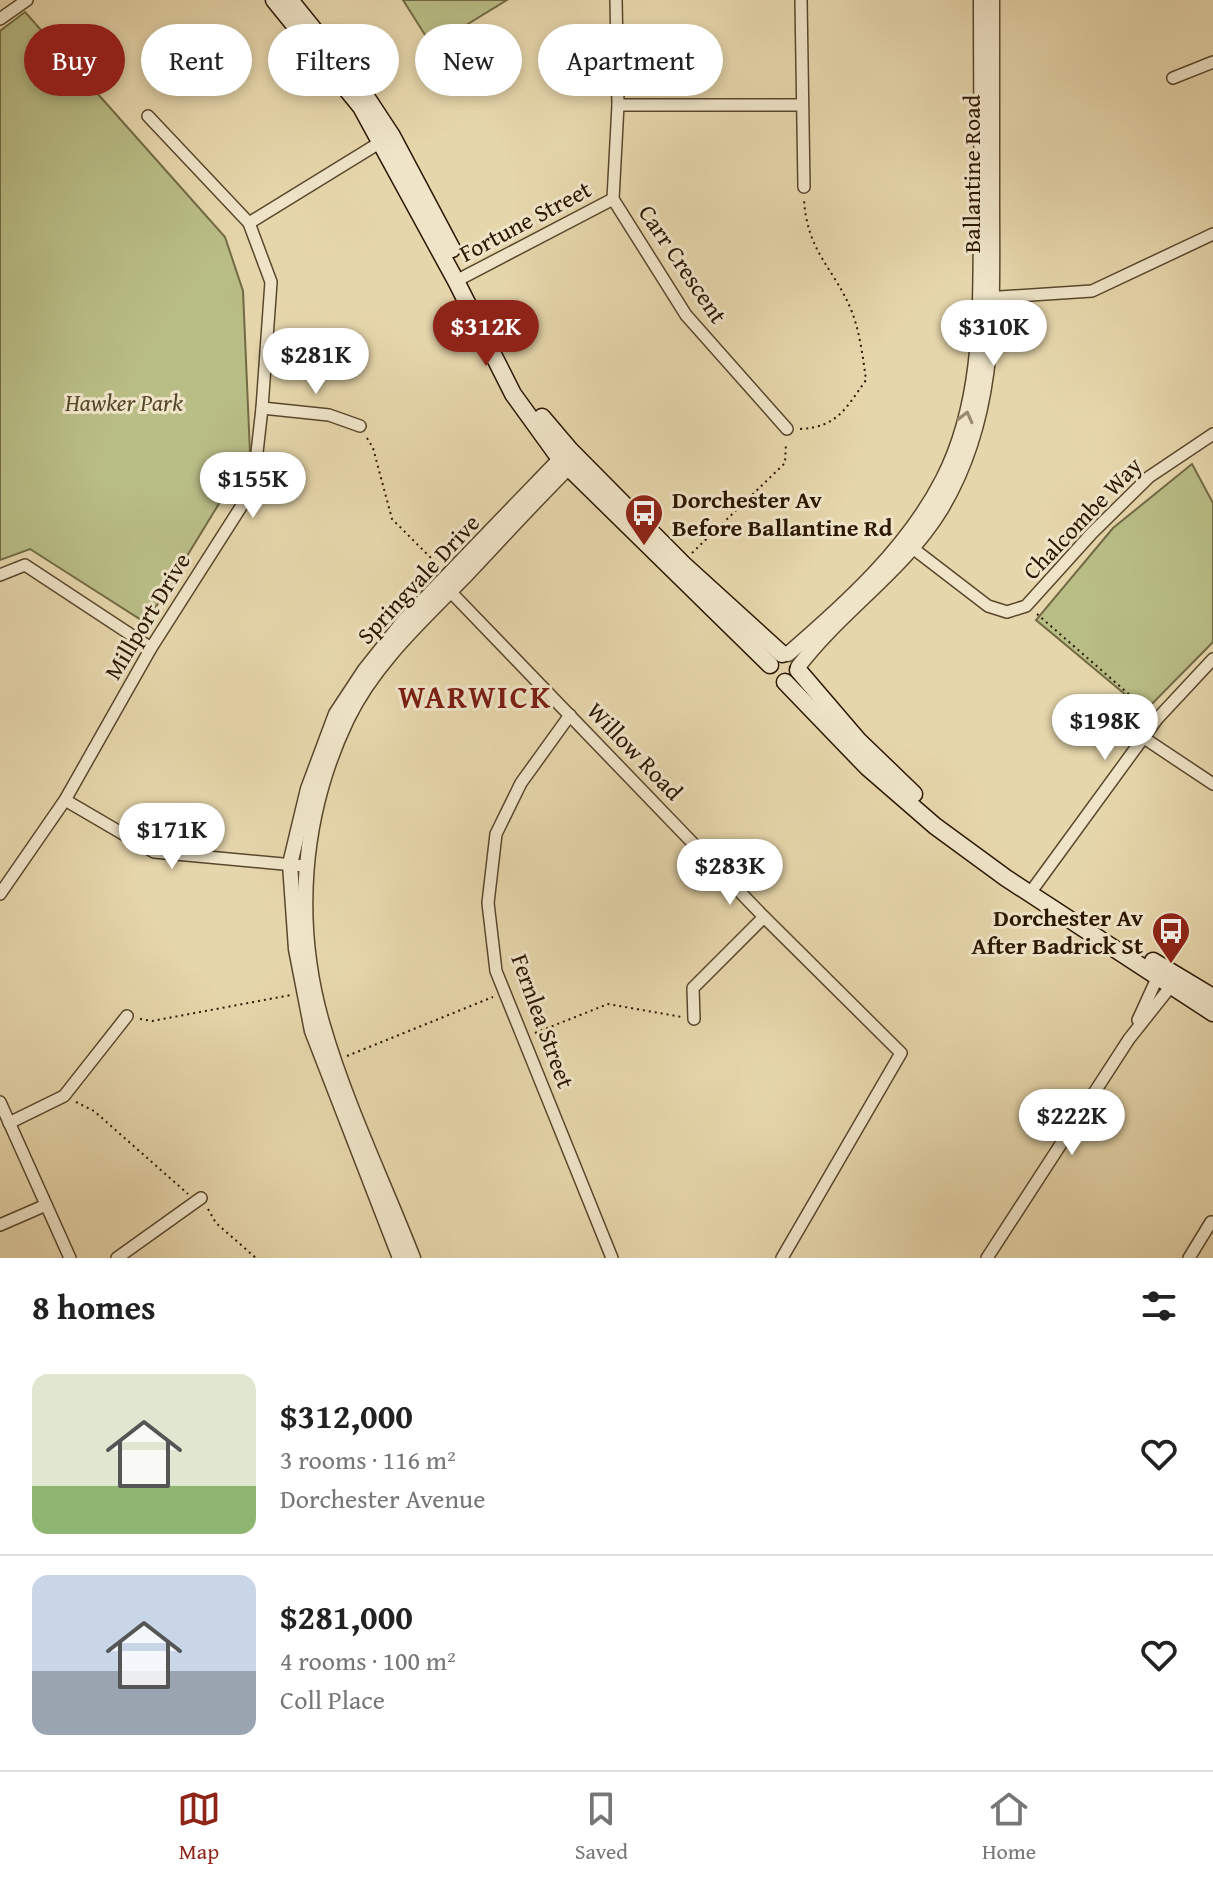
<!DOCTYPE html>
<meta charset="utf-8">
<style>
body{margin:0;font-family:"Gentium Book Plus",serif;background:#f6f6f6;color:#222;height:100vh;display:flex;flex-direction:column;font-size:30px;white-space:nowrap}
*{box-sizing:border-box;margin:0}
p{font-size:26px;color:#767676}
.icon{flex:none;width:44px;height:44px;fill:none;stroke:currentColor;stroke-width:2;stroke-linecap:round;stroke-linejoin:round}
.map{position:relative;height:1258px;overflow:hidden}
.sheet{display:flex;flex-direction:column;background:#fff;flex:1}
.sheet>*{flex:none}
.hud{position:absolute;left:24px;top:24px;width:800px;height:72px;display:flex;gap:16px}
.price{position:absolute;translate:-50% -68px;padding:0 18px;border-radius:28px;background:#fff;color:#222;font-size:26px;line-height:52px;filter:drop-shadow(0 2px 4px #0008)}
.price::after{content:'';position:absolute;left:50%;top:48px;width:24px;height:18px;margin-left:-12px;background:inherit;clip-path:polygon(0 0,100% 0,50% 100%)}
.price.current{background:#8f2418;color:#fff}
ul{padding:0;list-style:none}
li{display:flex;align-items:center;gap:24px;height:200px;padding:0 32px}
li+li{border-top:2px solid #e0e0e0}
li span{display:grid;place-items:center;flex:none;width:224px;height:160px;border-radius:16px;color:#555}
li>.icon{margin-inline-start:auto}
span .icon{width:96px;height:96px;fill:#fffc;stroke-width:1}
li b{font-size:34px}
h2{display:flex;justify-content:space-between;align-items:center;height:96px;padding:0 32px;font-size:34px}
.tag{padding:0 28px;border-radius:36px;background:#fff;box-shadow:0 4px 12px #0003;font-size:28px;line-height:72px}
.tag.current{background:#8f2418;color:#fff}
.tabs{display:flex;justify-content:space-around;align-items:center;height:112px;border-top:2px solid #e0e0e0;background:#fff;font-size:22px;color:#767676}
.tabs a{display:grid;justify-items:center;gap:4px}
.tabs .current{color:#8f2418}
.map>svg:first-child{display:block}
.green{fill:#b9bd86;stroke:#726a44;stroke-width:2}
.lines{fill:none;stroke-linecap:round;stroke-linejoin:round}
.minor-casing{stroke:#5a472c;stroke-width:14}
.tertiary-casing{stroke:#5a472c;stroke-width:17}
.secondary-casing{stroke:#2c1702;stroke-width:19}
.path{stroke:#2c1702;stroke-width:2;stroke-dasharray:2 4;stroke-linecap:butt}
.minor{stroke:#efe4c8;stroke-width:11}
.tertiary{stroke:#efe4c8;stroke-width:14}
.secondary{stroke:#efe4c8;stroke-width:16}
.oneway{stroke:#97886f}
.labels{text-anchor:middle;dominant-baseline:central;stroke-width:6;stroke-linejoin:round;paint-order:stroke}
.street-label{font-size:24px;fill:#2c1702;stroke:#efe4c8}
.park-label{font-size:24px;font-style:italic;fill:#56492a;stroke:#efe4c8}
.poi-label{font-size:24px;font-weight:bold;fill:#2c1702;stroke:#efe4c8;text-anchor:start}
.district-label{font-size:32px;font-weight:bold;letter-spacing:2px;fill:#7a1f14;stroke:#efe4c8}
</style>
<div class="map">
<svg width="1213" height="1258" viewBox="0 0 1213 1258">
<rect width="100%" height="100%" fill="#e6d6ab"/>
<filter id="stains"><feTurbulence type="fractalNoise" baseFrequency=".0025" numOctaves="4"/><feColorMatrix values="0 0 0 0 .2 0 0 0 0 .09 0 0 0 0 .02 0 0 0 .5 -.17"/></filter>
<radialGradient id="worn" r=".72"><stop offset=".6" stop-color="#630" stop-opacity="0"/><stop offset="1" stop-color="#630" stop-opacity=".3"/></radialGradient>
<g class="green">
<polygon points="403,0 507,0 432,46"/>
<polygon points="25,12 225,237 243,291 250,453 146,623 30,549 0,560 0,31"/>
<polygon points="1192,464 1213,503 1213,642 1145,711 1036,620 1113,528"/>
</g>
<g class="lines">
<defs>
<g id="minor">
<polyline points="616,0 618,105 613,199 686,315 787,429"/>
<polyline points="801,0 804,187"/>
<polyline points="0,19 27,0"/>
<polyline points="1173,78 1213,62"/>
<polyline points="618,105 802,105"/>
<polyline points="148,116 249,223"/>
<polyline points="456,281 613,199"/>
<polyline points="986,298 1092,291 1213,234"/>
<polyline points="262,408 329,415 360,426"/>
<polyline points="906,543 988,606 1007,612 1026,606 1092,533 1149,477 1213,434"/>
<polyline points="0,575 25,565 151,648"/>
<polyline points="445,586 764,917 901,1053 782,1258"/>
<polyline points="570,715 521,783 496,834 488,903 496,971 612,1258"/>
<polyline points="1144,738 1213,784"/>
<polyline points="65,800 154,852 304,866"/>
<polyline points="1030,893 1157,719 1213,659"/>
<polyline points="0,894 65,800 151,648 253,488 262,408 271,282 249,223 384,140"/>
<polyline points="694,1019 693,988 764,917"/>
<polyline points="1138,1020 1159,974"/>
<polyline points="0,1102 70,1258"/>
<polyline points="9,1123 64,1096 127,1016"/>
<polyline points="0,1225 46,1205"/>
<polyline points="117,1258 201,1198"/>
<polyline points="987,1258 1129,1039 1175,981"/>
<polyline points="1189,1258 1211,1222 1213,1223"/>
</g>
<g id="tertiary">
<path d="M788,654C846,604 908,548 943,479C984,399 980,306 981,218C982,145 981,73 981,0"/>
<path d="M798,667C841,610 903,571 941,509C998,414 992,308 992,201C992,134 992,67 992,0"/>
<polyline points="400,1258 312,1031 296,949 290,864 308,789 336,714 365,670 404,621 567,452"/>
<path d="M413,1258C383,1181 346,1105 323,1026C293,924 301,815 347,719C374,663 423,619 466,575C502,537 537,498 575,461"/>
</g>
<g id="secondary">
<polyline points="274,0 361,107 456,281 513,394 560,459 770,665"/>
<polyline points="290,0 349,73"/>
<polyline points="365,95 392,136 452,249"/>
<polyline points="542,417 570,450 683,564 782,654"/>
<polyline points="798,670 858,740 914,794"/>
<polyline points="785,682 867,767 935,826 1006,878 1213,1013"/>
<polyline points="1153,961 1213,997"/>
</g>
</defs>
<use href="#minor" class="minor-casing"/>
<use href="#tertiary" class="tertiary-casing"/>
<use href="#secondary" class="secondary-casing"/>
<g class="path">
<path d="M800,429C838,427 846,408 866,380C863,358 860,333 852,312C834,267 807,253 804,199"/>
<polyline points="367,438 373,448 392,519 437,564"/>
<polyline points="692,553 785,463 786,443"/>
<polyline points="1037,614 1147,710"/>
<polyline points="140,1019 152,1021 291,995"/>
<polyline points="535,1033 608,1004 682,1017"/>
<polyline points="347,1056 493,997"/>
<polyline points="76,1102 94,1111 188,1194"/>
<polyline points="208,1209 216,1223 256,1258"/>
</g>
<use href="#minor" class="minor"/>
<use href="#tertiary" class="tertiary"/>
<use href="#secondary" class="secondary"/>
</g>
<defs><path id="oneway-chevron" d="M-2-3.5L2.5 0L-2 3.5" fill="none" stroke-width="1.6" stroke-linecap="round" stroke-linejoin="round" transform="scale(2)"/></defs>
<use class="oneway" href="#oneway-chevron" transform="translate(966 417) rotate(-76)"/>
<defs>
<symbol id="bus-pin" viewBox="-11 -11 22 30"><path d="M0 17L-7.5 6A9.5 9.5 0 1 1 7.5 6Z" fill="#8f2418" stroke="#efe4c8"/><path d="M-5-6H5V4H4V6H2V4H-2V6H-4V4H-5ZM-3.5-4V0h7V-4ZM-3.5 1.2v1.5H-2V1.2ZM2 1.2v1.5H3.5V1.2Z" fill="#fff"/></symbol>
</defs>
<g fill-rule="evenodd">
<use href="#bus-pin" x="622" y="491" width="44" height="60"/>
<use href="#bus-pin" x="1149" y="909" width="44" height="60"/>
</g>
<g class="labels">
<g class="street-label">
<text transform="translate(971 174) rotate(-90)">Ballantine Road</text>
<text transform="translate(525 221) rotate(-28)">Fortune Street</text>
<text transform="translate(683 264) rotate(56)">Carr Crescent</text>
<text transform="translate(1082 518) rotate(-46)">Chalcombe Way</text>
<text transform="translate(418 579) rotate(-47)">Springvale Drive</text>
<text transform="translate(147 616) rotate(-59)">Millport Drive</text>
<text transform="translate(635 751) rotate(46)">Willow Road</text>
<text transform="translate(543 1021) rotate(70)">Fernlea Street</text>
</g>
<g class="park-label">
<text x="124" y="402">Hawker Park</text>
</g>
<g class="poi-label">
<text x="672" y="499">Dorchester Av<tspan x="672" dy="28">Before Ballantine Rd</tspan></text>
<text x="1143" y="917" text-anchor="end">Dorchester Av<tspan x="1143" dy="28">After Badrick St</tspan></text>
</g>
<g class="district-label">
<text x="475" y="696">WARWICK</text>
</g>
</g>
<rect width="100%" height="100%" filter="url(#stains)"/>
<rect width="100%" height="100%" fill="url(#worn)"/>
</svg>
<b class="price current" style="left:486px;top:368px">$312K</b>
<b class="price" style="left:994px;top:368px">$310K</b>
<b class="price" style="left:316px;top:396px">$281K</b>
<b class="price" style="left:253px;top:520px">$155K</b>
<b class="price" style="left:1105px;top:762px">$198K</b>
<b class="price" style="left:172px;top:871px">$171K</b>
<b class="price" style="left:730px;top:907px">$283K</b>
<b class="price" style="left:1072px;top:1157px">$222K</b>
<div class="hud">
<a class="tag current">Buy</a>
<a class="tag">Rent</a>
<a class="tag">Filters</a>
<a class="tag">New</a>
<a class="tag">Apartment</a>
</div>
</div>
<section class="sheet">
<h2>8 homes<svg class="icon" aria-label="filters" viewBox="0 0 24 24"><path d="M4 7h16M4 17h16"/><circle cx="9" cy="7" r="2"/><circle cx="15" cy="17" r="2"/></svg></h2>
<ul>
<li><span style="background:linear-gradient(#dfe7d0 70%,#8fb573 0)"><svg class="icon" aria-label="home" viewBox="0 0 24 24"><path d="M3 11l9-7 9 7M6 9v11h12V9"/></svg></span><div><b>$312,000</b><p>3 rooms · 116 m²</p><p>Dorchester Avenue</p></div><svg class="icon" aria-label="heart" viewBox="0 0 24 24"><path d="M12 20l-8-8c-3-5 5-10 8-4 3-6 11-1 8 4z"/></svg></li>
<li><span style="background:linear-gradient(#c9d6e8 60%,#9aa5b1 0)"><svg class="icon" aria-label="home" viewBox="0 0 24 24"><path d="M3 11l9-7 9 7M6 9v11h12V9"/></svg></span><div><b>$281,000</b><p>4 rooms · 100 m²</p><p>Coll Place</p></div><svg class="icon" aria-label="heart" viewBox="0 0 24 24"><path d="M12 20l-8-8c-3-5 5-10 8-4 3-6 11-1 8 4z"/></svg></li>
</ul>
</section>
<nav class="tabs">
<a class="current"><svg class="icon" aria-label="map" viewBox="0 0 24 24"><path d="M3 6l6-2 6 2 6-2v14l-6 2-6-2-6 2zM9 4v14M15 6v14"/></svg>Map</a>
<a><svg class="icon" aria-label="saved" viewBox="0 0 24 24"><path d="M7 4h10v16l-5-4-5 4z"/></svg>Saved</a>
<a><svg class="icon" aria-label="home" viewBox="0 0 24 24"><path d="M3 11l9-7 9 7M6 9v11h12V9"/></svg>Home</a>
</nav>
